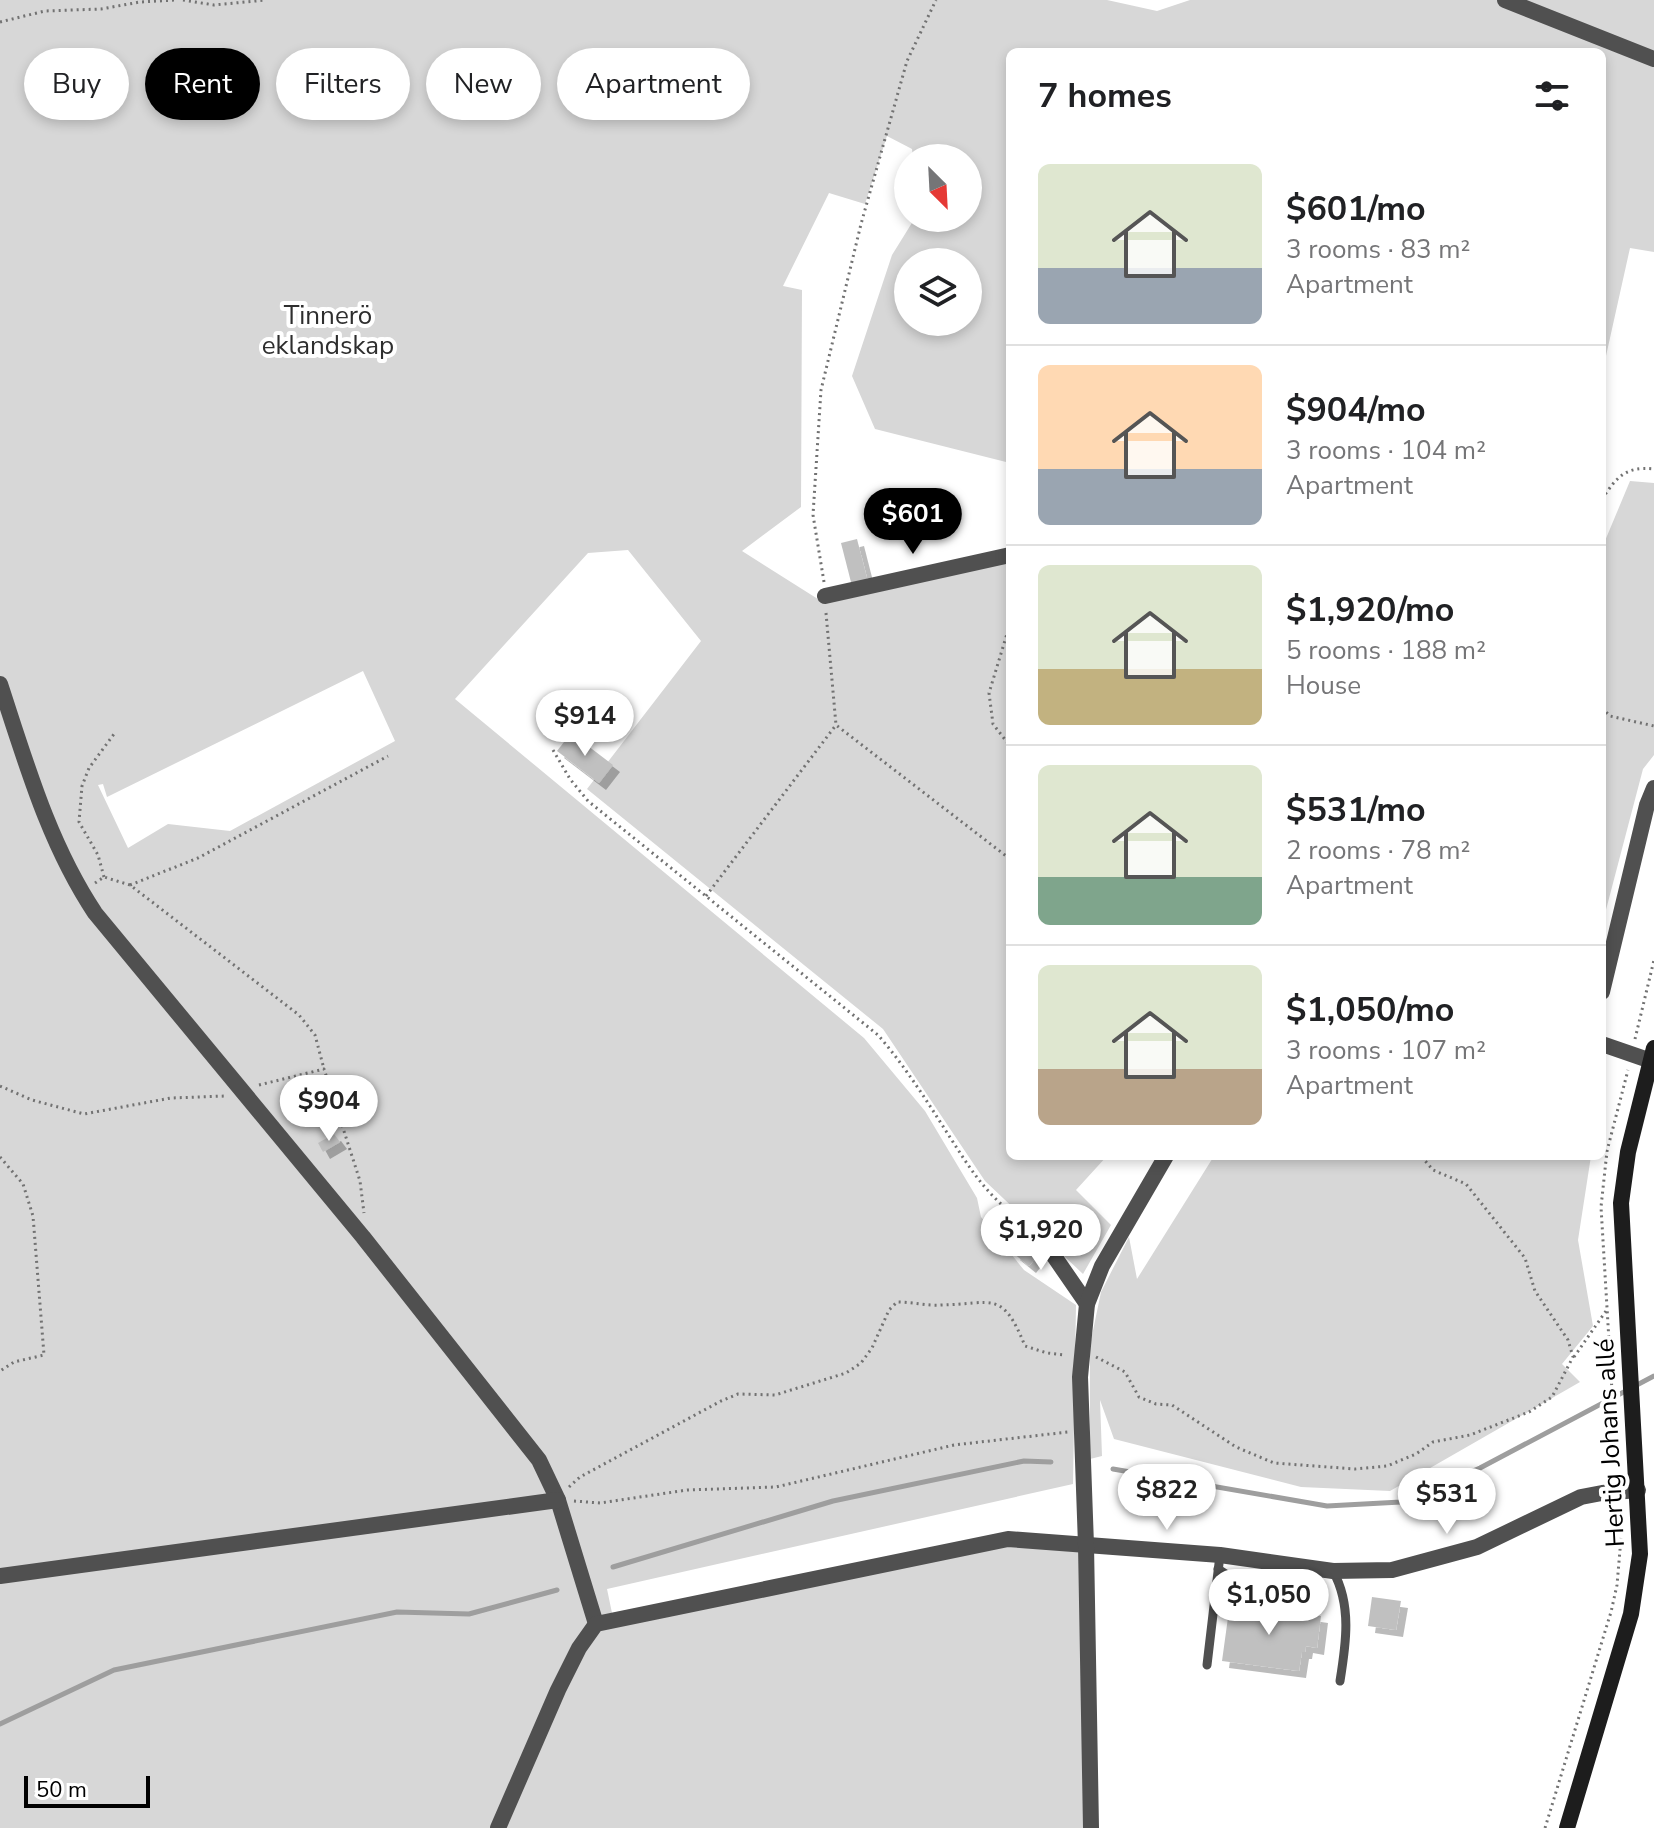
<!DOCTYPE html>
<meta charset="utf-8">
<style>
body{margin:0;font-family:"Nunito Sans",sans-serif;background:#f6f6f6;color:#202124;height:100vh;display:flex;flex-direction:column;font-size:30px;white-space:nowrap}
*{box-sizing:border-box;margin:0}
p{font-size:26px;color:#757577}
.icon{flex:none;width:44px;height:44px;fill:none;stroke:currentColor;stroke-width:2;stroke-linecap:round;stroke-linejoin:round}
.map{position:relative;flex:1;overflow:hidden}
.drawer{position:absolute;left:1006px;top:48px;width:600px;height:1112px;display:flex;flex-direction:column;background:#fff;border-radius:12px;box-shadow:0 4px 12px #0003}
.drawer>*{flex:none}
.hud{position:absolute;left:24px;top:48px;width:760px;height:72px;display:flex;gap:16px}
.needle{width:52px;rotate:156deg}
.tools{position:absolute;left:894px;top:144px;display:grid;gap:16px}
.tools a{display:grid;place-items:center;width:88px;height:88px;border-radius:50%;background:#fff;box-shadow:0 4px 12px #0003;font-size:40px}
.scale{position:absolute;left:24px;bottom:20px;width:126px;box-sizing:border-box;padding-left:8px;border:4px solid #000;border-top:0;font-size:22px;line-height:28px;white-space:nowrap;color:#000;-webkit-text-stroke:6px #fff;paint-order:stroke}
.price{position:absolute;translate:-50% -68px;padding:0 18px;border-radius:28px;background:#fff;color:#222;font-size:26px;line-height:52px;filter:drop-shadow(0 2px 4px #0008)}
.price::after{content:'';position:absolute;left:50%;top:48px;width:24px;height:18px;margin-left:-12px;background:inherit;clip-path:polygon(0 0,100% 0,50% 100%)}
.price.current{background:#000;color:#fff}
ul{padding:0;list-style:none}
li{display:flex;align-items:center;gap:24px;height:200px;padding:0 32px}
li+li{border-top:2px solid #e0e0e0}
li span{display:grid;place-items:center;flex:none;width:224px;height:160px;border-radius:12px;color:#555}
li>.icon{margin-inline-start:auto}
span .icon{width:96px;height:96px;fill:#fffc;stroke-width:1}
li b{font-size:34px}
h2{display:flex;justify-content:space-between;align-items:center;height:96px;padding:0 32px;font-size:34px}
.tag{padding:0 28px;border-radius:36px;background:#fff;box-shadow:0 4px 12px #0003;font-size:28px;line-height:72px}
.tag.current{background:#000;color:#fff}
.map>svg:first-child{display:block}
.green{fill:#d7d7d7;fill-rule:evenodd}
.lines{fill:none;stroke-linecap:round;stroke-linejoin:round}
.stream{stroke:#9e9e9e;stroke-width:5}
.building{fill:#c0c0c0;filter:url(#shadow)}
.path{stroke:#727272;stroke-width:3;stroke-dasharray:2 4;stroke-linecap:butt}
.lane{stroke:#505050;stroke-width:9}
.street{stroke:#505050;stroke-width:16}
.secondary{stroke:#1d1d1d;stroke-width:16}
.labels{text-anchor:middle;dominant-baseline:central;stroke-width:8;stroke-linejoin:round;paint-order:stroke}
.park-label{font-size:26px;fill:#2e2e2e;stroke:#fff}
.street-label{font-size:26px;fill:#000;stroke:#fff}
</style>
<div class="map">
<svg width="1654" height="1828" viewBox="0 0 1654 1828">
<defs>
<filter id="shadow"><feDropShadow dx="7" dy="7" stdDeviation="0" flood-color="#0004"/></filter>
</defs>
<rect width="100%" height="100%" fill="#fff"/>
<g class="green">
<path d="M0,0H1107L1157,11L1190,0H1654V252L1630,248L1602,374V52H1010V463L875,429L852,376L892,255L915,218H968V158H913L912,149L887,136L865,204L829,193L783,286L802,290L801,507L742,551L821,601L1010,558V1156H1107L1076,1190L1111,1225L1083,1274L985,1181L883,1029L587,789L701,641L628,550L588,553L455,699L864,1038L925,1111L977,1198L981,1217L1024,1270L1076,1305L1073,1484L607,1589L612,1613L954,1545L1087,1546L1094,1828H0ZM908,262H968V322H908ZM363,671L395,741L230,831L168,824L128,848L98,785L103,784L107,797Z"/>
<polygon points="1630,481 1654,483 1654,755 1643,769 1602,925 1602,548"/>
<polygon points="1214,1156 1591,1156 1578,1240 1593,1326 1562,1364 1580,1382 1390,1491 1301,1487 1114,1439 1100,1400 1102,1456 1090,1459 1090,1345 1101,1292 1129,1237 1137,1279"/>
</g>
<g class="lines">
<g class="stream">
<polyline points="1113,1469 1327,1506 1401,1502 1480,1468 1654,1376"/>
<polyline points="613,1567 833,1501 1024,1461 1051,1462"/>
<polyline points="0,1724 114,1670 397,1612 469,1614 557,1590"/>
</g>
</g>
<g class="building">
<polygon points="857,539 868,582 852,586 841,543"/>
<polygon points="571,733 613,765 599,783 557,751"/>
<polygon points="334,1134 340,1142 323,1152 318,1143"/>
<polygon points="1021,1242 1038,1255 1029,1266 1013,1253"/>
<polygon points="1372,1597 1401,1601 1396,1630 1368,1626"/>
<polygon points="1230,1603 1321,1616 1317,1648 1306,1646 1305,1652 1302,1652 1299,1671 1222,1661"/>
</g>
<g class="lines">
<g class="path">
<polyline points="183,0 214,5 266,0"/>
<polyline points="0,22 45,11 101,9 140,2 176,0"/>
<path d="M1602,499C1617,477 1625,466 1654,469"/>
<polyline points="824,582 813,515 821,390 861,224 907,61 936,0"/>
<polyline points="826,613 836,725 1010,859"/>
<polyline points="1010,624 989,693 993,724 1010,746"/>
<polyline points="1602,708 1610,716 1654,726"/>
<path d="M553,750L570,779L588,801L878,1035C904,1065 925,1098 946,1131C964,1159 981,1188 1007,1209"/>
<polyline points="104,877 98,855 79,822 82,786 89,768 114,734"/>
<polyline points="95,883 104,877 130,885 299,1015 315,1035 324,1069"/>
<polyline points="130,885 198,858 388,756"/>
<polyline points="706,896 836,725"/>
<polyline points="1635,1039 1654,960"/>
<polyline points="259,1085 324,1069 360,1181 364,1213"/>
<polyline points="0,1086 32,1100 84,1114 171,1098 226,1096"/>
<polyline points="0,1157 23,1184 33,1216 44,1355 14,1362 0,1371"/>
<polyline points="1096,1357 1125,1372 1139,1397 1156,1404 1172,1405 1236,1447 1274,1463 1355,1469 1387,1466 1416,1454 1433,1442 1470,1435 1529,1412 1552,1397 1573,1357 1568,1340 1535,1291 1525,1258 1466,1184 1433,1170 1421,1156"/>
<polyline points="1574,1357 1606,1311"/>
<polyline points="1617,1475 1601,1207 1607,1151 1628,1070"/>
<path d="M569,1487L580,1477L721,1401L738,1394L775,1395L846,1373L861,1363L872,1348L889,1310L897,1302C912,1302 927,1306 941,1305C993,1304 1002,1289 1025,1346L1047,1353L1065,1355"/>
<polyline points="574,1501 600,1503 687,1490 776,1487 954,1445 1068,1432"/>
<polyline points="1545,1828 1611,1612 1617,1585 1621,1538"/>
</g>
<g class="lane">
<polyline points="1218,1569 1252,1591 1298,1596"/>
<path d="M1333,1571C1352,1605 1346,1644 1340,1681"/>
<polyline points="1207,1665 1220,1555"/>
</g>
<g class="street">
<polyline points="1505,0 1654,59"/>
<polyline points="825,596 1010,555"/>
<path d="M0,684C26,763 49,844 95,913L363,1237L539,1460L558,1500L596,1624"/>
<polyline points="1602,992 1647,805 1654,788"/>
<polyline points="1602,1044 1654,1062"/>
<polyline points="1020,1219 1047,1246 1087,1304"/>
<polyline points="0,1576 558,1500"/>
<polyline points="498,1828 558,1690 579,1648 596,1624 1008,1539 1220,1555 1333,1571 1392,1570 1477,1547 1581,1497 1602,1493 1638,1490"/>
<polyline points="1091,1828 1086,1545 1080,1377 1087,1304 1102,1266 1166,1156"/>
</g>
<polyline class="secondary" points="1567,1828 1631,1614 1640,1554 1621,1203 1628,1152 1654,1048"/>
</g>
<g class="labels">
<g class="park-label">
<text x="328" y="315">Tinnerö<tspan x="328" dy="30">eklandskap</tspan></text>
</g>
<g class="street-label">
<text transform="translate(1610 1443) rotate(-93)">Hertig Johans allé</text>
</g>
</g>
</svg>
<div class="tools">
<a><svg class="needle" viewBox="-14 -14 28 28"><path d="M0-13l5 13h-10z" fill="#e53935"/><path d="M0 13l5-13h-10z" fill="#757577"/></svg></a>
<a><svg class="icon" aria-label="layers" viewBox="0 0 24 24"><path d="M12 4l9 5-9 5-9-5zM3 14l9 5 9-5"/></svg></a>
</div>
<div class="scale">50 m</div>
<b class="price current" style="left:913px;top:556px">$601</b>
<b class="price" style="left:585px;top:758px">$914</b>
<b class="price" style="left:329px;top:1143px">$904</b>
<b class="price" style="left:1041px;top:1272px">$1,920</b>
<b class="price" style="left:1167px;top:1532px">$822</b>
<b class="price" style="left:1447px;top:1536px">$531</b>
<b class="price" style="left:1269px;top:1637px">$1,050</b>
<div class="hud">
<a class="tag">Buy</a>
<a class="tag current">Rent</a>
<a class="tag">Filters</a>
<a class="tag">New</a>
<a class="tag">Apartment</a>
</div>
<section class="drawer">
<h2>7 homes<svg class="icon" aria-label="filters" viewBox="0 0 24 24"><path d="M4 7h16M4 17h16"/><circle cx="9" cy="7" r="2"/><circle cx="15" cy="17" r="2"/></svg></h2>
<ul>
<li><span style="background:linear-gradient(#dfe7d0 65%,#9aa5b1 0)"><svg class="icon" aria-label="home" viewBox="0 0 24 24"><path d="M3 11l9-7 9 7M6 9v11h12V9"/></svg></span><div><b>$601/mo</b><p>3 rooms · 83 m²</p><p>Apartment</p></div></li>
<li><span style="background:linear-gradient(#ffd9b3 65%,#9aa5b1 0)"><svg class="icon" aria-label="home" viewBox="0 0 24 24"><path d="M3 11l9-7 9 7M6 9v11h12V9"/></svg></span><div><b>$904/mo</b><p>3 rooms · 104 m²</p><p>Apartment</p></div></li>
<li><span style="background:linear-gradient(#dfe7d0 65%,#c2b280 0)"><svg class="icon" aria-label="home" viewBox="0 0 24 24"><path d="M3 11l9-7 9 7M6 9v11h12V9"/></svg></span><div><b>$1,920/mo</b><p>5 rooms · 188 m²</p><p>House</p></div></li>
<li><span style="background:linear-gradient(#dfe7d0 70%,#7fa58c 0)"><svg class="icon" aria-label="home" viewBox="0 0 24 24"><path d="M3 11l9-7 9 7M6 9v11h12V9"/></svg></span><div><b>$531/mo</b><p>2 rooms · 78 m²</p><p>Apartment</p></div></li>
<li><span style="background:linear-gradient(#dfe7d0 65%,#b9a48a 0)"><svg class="icon" aria-label="home" viewBox="0 0 24 24"><path d="M3 11l9-7 9 7M6 9v11h12V9"/></svg></span><div><b>$1,050/mo</b><p>3 rooms · 107 m²</p><p>Apartment</p></div></li>
</ul>
</section>
</div>
